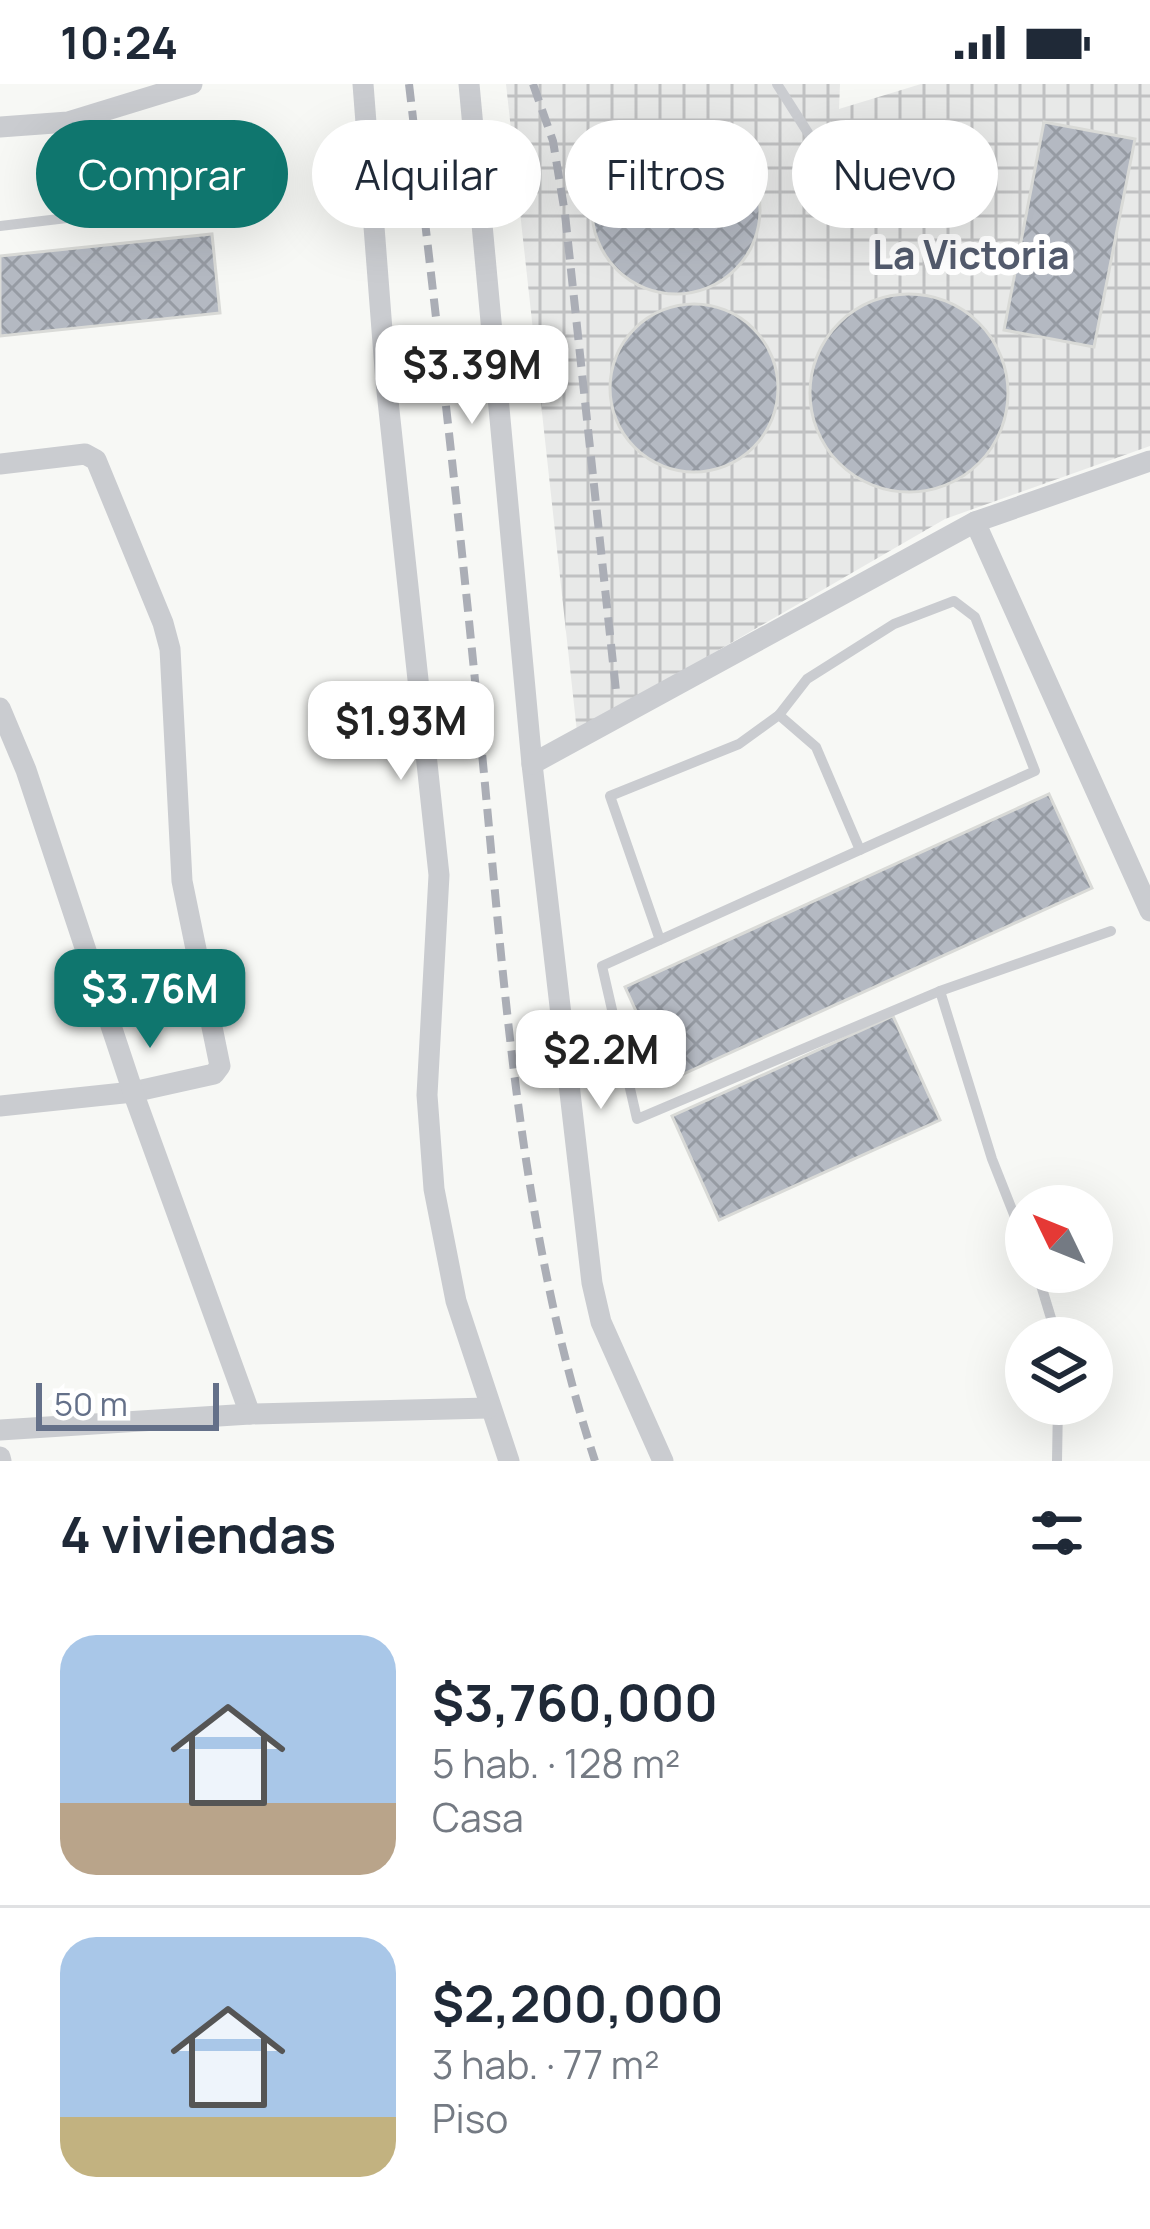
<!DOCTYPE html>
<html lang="es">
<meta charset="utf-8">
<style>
body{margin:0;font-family:Manrope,sans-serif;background:#f2f2f3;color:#1f2937;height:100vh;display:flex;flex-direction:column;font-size:45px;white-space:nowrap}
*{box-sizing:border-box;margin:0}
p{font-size:39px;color:#747a83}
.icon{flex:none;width:66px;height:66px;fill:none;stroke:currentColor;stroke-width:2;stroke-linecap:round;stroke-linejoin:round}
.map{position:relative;height:1377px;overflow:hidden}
.sheet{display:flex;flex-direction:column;background:#fff;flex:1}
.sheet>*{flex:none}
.top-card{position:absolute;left:36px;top:36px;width:1080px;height:108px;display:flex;gap:24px}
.needle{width:78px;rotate:313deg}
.tools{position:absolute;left:1005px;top:1101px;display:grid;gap:24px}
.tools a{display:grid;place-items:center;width:108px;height:108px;border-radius:50%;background:#fff;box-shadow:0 12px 48px #0002;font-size:60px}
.scale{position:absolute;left:36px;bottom:30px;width:183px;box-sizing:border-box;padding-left:12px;border:6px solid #647089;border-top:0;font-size:33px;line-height:42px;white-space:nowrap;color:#647089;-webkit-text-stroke:9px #fff;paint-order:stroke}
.price{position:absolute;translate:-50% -102px;padding:0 27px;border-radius:24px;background:#fff;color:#222;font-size:39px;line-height:78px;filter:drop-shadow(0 3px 6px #0008)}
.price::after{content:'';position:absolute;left:50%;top:72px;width:36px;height:27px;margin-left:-18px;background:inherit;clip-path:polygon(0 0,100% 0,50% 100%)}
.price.current{background:#0f766e;color:#fff}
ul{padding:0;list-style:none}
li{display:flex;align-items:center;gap:36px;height:300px;padding:0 60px}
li+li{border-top:3px solid #e0e1e3}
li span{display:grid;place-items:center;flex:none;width:336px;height:240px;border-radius:36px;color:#555}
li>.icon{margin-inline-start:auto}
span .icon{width:144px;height:144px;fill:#fffc;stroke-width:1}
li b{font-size:51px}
h2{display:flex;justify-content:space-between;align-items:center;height:144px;padding:0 60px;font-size:51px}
.tag{padding:0 42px;border-radius:54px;background:#fff;box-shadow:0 12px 48px #0002;font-size:42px;line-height:108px}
.tag.current{background:#0f766e;color:#fff}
.status{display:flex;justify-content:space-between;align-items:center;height:84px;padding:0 60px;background:#fff;direction:ltr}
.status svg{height:33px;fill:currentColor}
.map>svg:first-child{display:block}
.industrial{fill:url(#industrial-grid)}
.building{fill:url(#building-cross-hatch);stroke:#d9dad7;stroke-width:3}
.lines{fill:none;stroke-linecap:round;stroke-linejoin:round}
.service{stroke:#caccd0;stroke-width:10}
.minor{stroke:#caccd0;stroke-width:21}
.rail{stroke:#abaeb6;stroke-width:8;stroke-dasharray:18 9;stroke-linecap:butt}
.labels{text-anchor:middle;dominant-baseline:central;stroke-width:12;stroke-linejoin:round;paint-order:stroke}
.quarter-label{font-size:39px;font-weight:bold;fill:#535b6d;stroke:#fff}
</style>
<div class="status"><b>10:24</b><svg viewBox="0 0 49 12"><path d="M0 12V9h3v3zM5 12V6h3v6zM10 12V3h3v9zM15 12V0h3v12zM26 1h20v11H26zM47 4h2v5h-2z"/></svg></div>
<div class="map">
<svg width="1150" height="1377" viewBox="0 0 1150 1377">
<defs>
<pattern id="industrial-grid" width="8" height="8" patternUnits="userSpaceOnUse" patternTransform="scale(3)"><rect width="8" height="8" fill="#e8e9e8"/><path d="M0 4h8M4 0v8" fill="none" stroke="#c0c1c2"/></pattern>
<pattern id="building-cross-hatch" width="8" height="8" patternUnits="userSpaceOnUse" patternTransform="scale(3)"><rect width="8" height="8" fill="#b4b9c2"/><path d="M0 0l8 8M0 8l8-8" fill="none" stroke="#969ba3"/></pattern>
</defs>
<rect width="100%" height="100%" fill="#f7f8f5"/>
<polygon class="industrial" points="506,0 840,0 839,25 921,0 1150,0 1150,362 945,435 577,648"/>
<g class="building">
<polygon points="1044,38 1135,55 1094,263 1004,246"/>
<circle cx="676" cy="126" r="84"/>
<polygon points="212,150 220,229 0,252 0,172"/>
<circle cx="909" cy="309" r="99"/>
<circle cx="694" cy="304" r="84"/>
<polygon points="1049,710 1092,804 668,997 625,903"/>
<polygon points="893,932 940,1036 719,1136 672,1032"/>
</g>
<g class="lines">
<g class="service">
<polyline points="777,0 859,129"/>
<polyline points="0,142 117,128 210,129"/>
<polyline points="779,631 816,663 860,766"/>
<polyline points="660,856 610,712 739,660 779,631 807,595 894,540 954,517 975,533 1035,687 602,882 637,1035 940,907 992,1075 1026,1161"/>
<polyline points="940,907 1111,847"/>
<polyline points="1037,1188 1057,1254"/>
<polyline points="1057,1377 1058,1320"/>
</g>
<g class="minor">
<polyline points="363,0 386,298 439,791 427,1011 434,1105 456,1217 509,1377"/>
<polyline points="469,0 532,680 592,1199 601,1238 663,1377"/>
<polyline points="0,43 68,38 192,0"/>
<polyline points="0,380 85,370 96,376 163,539 170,565 182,797 220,982 214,990 133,1008 0,1022"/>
<polyline points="975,438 1150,827"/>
<polyline points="0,624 26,686 133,1008 250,1330"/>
<polyline points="532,680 975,438 1150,377"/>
<polyline points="0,1346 250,1330 488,1324"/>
<polyline points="0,1373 1,1377"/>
</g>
<g class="rail">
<path d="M409,0C435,223 461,446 482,669C505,908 520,1148 595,1377"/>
<polyline points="533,0 553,57 565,130 616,607"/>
</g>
</g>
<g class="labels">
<g class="quarter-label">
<text x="971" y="170">La Victoria</text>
</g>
</g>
</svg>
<div class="tools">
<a><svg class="needle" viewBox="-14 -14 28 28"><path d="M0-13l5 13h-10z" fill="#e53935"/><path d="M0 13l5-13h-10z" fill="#747a83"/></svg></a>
<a><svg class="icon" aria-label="layers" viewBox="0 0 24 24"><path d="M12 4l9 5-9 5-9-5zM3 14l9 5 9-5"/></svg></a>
</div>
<div class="scale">50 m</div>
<b class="price" style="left:472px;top:343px">$3.39M</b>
<b class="price" style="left:401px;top:699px">$1.93M</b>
<b class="price current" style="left:150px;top:967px">$3.76M</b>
<b class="price" style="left:601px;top:1028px">$2.2M</b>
<div class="top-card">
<a class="tag current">Comprar</a>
<a class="tag">Alquilar</a>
<a class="tag">Filtros</a>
<a class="tag">Nuevo</a>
</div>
</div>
<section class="sheet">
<h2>4 viviendas<svg class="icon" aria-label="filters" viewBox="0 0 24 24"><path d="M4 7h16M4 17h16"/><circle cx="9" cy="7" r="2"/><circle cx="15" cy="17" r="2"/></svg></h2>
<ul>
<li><span style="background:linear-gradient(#a9c7e8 70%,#b9a48a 0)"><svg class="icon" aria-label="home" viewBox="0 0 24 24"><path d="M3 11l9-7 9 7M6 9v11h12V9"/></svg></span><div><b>$3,760,000</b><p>5 hab. · 128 m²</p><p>Casa</p></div></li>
<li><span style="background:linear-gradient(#a9c7e8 75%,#c2b280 0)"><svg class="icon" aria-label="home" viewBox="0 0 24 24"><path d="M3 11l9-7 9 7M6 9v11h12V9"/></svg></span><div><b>$2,200,000</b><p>3 hab. · 77 m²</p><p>Piso</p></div></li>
</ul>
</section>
